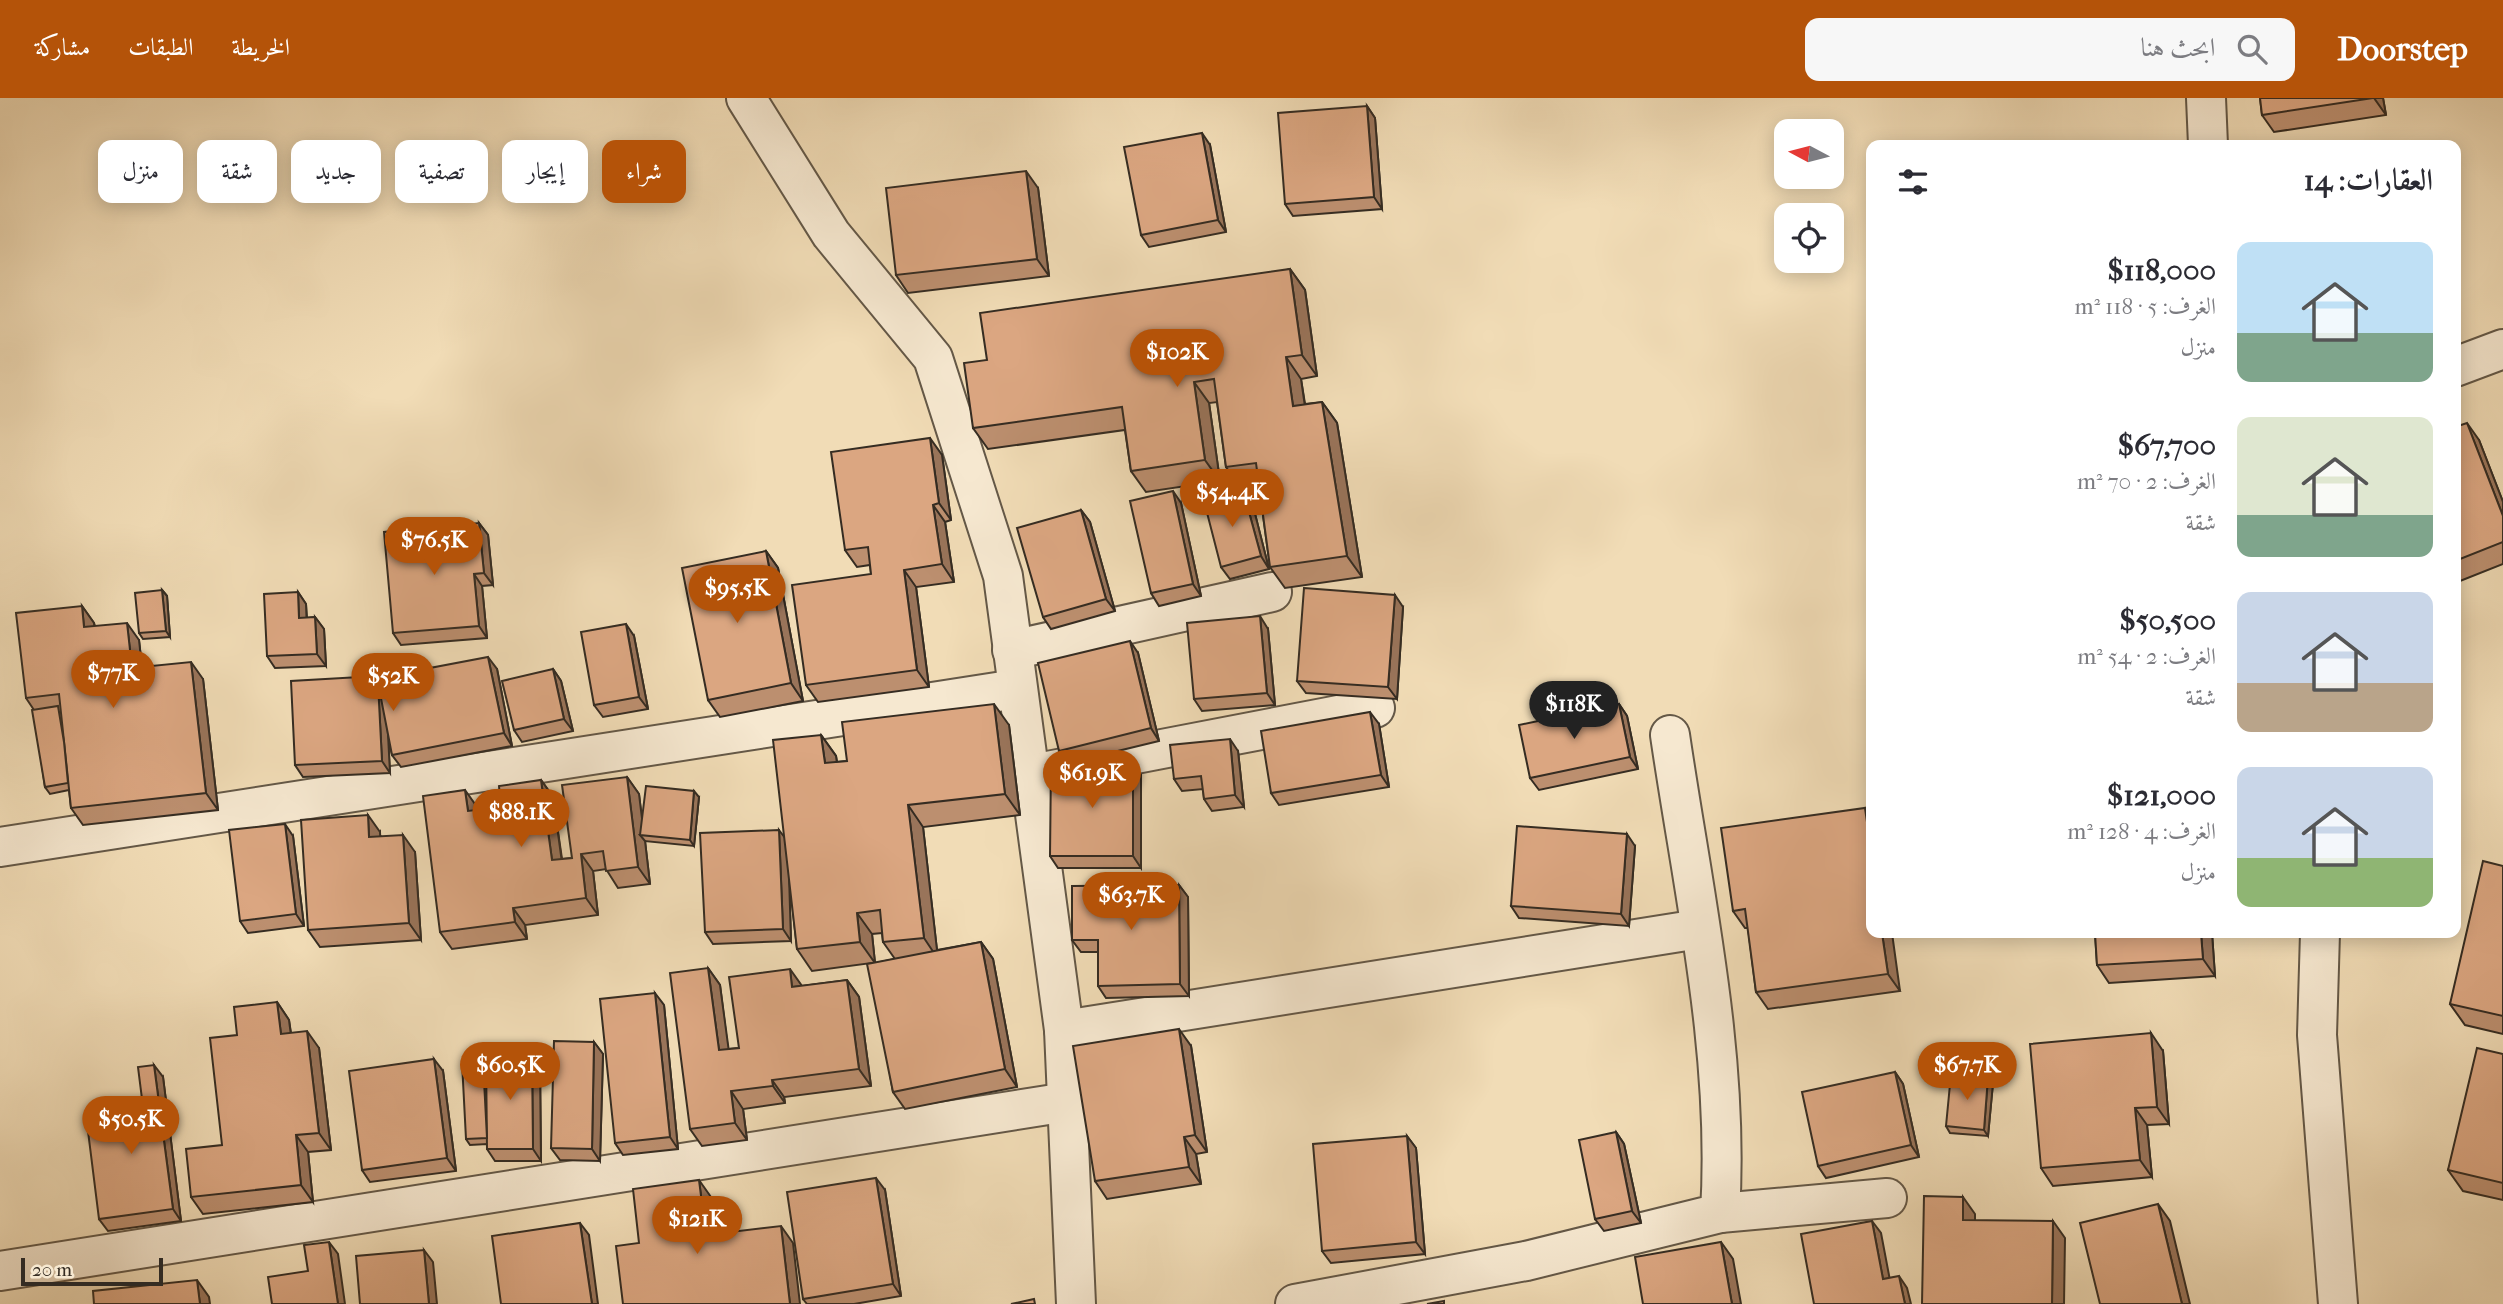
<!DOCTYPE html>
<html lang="ar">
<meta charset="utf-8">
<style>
body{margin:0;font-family:"IM FELL French Canon",Amiri,serif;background:#f7f7f7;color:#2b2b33;direction:rtl;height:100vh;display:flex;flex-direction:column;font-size:26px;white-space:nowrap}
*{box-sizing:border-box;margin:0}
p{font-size:23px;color:#7c7c81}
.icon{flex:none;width:38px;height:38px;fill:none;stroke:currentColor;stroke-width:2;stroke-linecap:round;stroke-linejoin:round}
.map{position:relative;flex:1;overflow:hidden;direction:ltr}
.side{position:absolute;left:1866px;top:42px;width:595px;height:798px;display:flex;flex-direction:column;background:#fff;border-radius:14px;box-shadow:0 4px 18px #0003;direction:rtl}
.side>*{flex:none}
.hud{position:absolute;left:21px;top:42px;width:665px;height:63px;direction:rtl;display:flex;gap:14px}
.needle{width:46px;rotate:277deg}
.controls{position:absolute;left:1774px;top:21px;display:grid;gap:14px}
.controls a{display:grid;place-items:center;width:70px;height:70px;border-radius:14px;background:#fff;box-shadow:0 4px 18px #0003;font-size:35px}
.scale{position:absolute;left:21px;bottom:18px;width:142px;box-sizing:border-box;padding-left:7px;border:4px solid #352c22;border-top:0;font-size:19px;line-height:24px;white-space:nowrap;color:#352c22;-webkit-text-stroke:5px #f6e8d0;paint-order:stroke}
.price{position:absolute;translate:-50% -60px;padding:0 16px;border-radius:24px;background:#b45309;color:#fff;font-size:23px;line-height:46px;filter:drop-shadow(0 2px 4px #0008)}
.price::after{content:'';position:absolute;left:50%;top:42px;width:21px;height:16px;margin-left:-10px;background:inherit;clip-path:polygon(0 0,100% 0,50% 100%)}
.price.on{background:#222;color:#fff}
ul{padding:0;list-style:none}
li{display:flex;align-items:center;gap:21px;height:175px;padding:0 28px}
li span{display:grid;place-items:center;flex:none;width:196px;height:140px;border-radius:14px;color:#555}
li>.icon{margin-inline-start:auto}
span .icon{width:84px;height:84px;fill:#fffc;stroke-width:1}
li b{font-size:30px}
h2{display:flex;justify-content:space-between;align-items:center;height:84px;padding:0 28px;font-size:30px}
.pill{padding:0 24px;border-radius:14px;background:#fff;box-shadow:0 4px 18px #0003;font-size:24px;line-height:63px}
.pill.on{background:#b45309;color:#fff}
header{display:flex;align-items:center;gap:42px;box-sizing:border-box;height:98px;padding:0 35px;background:#b45309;color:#fff}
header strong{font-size:33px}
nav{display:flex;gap:38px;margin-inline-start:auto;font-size:24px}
.search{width:490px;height:63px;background:#f7f7f7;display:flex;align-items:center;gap:18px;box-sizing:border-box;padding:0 24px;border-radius:14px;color:#7c7c81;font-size:26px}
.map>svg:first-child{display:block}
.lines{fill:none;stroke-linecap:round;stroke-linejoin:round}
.minor-casing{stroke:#645847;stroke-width:42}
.minor{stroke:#f6e8d0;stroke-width:38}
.wall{fill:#bc8f6f;stroke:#352c22;stroke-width:2;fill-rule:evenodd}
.shaded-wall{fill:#99745a;stroke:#352c22;stroke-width:2}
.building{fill:#dba681;stroke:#352c22;stroke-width:2}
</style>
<header>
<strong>Doorstep</strong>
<div class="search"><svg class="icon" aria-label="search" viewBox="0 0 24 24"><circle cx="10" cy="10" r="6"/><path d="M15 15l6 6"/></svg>ابحث هنا</div>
<nav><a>الخريطة</a><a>الطبقات</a><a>مشاركة</a></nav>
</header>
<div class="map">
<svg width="2503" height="1206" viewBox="0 0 2503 1206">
<rect width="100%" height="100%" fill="#f1dcb6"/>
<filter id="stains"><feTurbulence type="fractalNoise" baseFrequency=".00286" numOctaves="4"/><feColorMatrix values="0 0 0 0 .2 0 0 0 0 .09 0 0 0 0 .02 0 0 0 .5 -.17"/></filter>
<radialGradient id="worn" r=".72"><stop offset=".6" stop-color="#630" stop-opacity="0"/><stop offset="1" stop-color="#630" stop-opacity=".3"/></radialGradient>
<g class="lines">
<defs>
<g id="minor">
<polyline points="746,0 831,136 933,260 1003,478 1064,932 1076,1206"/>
<polyline points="2206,0 2208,47"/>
<polyline points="2455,269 2503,251"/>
<polyline points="1012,552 1272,494"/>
<polyline points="1037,675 1375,610"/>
<polyline points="0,749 1016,591"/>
<polyline points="2320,835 2317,937 2338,1206"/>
<polyline points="1064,932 1699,831"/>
<polyline points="1720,1115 1887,1100"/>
<polyline points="0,1173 1067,1004"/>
<path d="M1295,1206L1526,1163L1720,1115C1730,955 1693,794 1670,637"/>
</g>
</defs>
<use href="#minor" class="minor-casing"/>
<use href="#minor" class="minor"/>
</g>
<g class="wall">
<polygon points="2260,0 2383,0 2386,17 2274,34 2262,17"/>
<polygon points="1367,8 1375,20 1382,111 1293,118 1285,106"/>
<polygon points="1210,47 1226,134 1149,149 1141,137"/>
<polygon points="1038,90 1049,178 908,195 896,177"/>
<polygon points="1290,171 1305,192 1317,278 1301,281 1305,306 1322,304 1337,325 1362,479 1285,490 1270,469 1259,388 1241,390 1226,369 1217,304 1209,305 1220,383 1146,394 1131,373 1125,332 988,351 973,330 987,262"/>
<polygon points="2455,329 2479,342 2503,404 2503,466 2455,485"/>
<polygon points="942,357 951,422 945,424 954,484 916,489 929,589 818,604 806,587 871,476 870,467 857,469 845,452"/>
<polygon points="1243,392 1252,404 1269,471 1230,481 1221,469"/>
<polygon points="1181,405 1201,498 1159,508 1151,495"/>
<polygon points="1081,412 1090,424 1115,513 1051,531 1043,519"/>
<polygon points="479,425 488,437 493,487 482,488 487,540 401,547 393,535"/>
<polygon points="766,453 778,470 803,603 720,619 708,602"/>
<polygon points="162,492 167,498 170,539 143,541 139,535"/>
<polygon points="298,494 306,506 307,520 315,519 324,531 326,568 275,570 267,558"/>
<polygon points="82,508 94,525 95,528 139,542 142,569 203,581 218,712 83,727 71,710 69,692 50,696 45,689 34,612 26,600"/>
<polygon points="1403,509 1397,601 1306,595 1297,583"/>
<polygon points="1268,531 1275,607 1202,613 1194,601"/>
<polygon points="634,538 648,611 603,619 594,607"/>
<polygon points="1138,555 1159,643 1068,665 1141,677 1141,770 1058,770 1050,758 1067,665 1059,653"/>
<polygon points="497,571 512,648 401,669 392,657 388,638 390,675 303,679 295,667 377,578 379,580"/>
<polygon points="553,571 561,583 573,633 522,644 514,632"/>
<polygon points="1619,606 1627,618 1638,671 1539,692 1530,680"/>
<polygon points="1379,626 1389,689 1279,707 1271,695"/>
<path d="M1009,627L1020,717L923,729L937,852L981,844L993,861L1017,989L905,1011L893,994L871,865L812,873L797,851L789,778L791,843L713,846L705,834L784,739L821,637L836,658L837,664L847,663ZM882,835L883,844L895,861L875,865L872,836Z"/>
<polygon points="1238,653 1244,709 1212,713 1204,701 1203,691 1182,693 1174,681"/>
<polygon points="627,679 639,696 642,722 699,699 694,748 645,743 650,786 618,790 606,771 593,773 598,817 525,827 527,841 452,851 440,834 477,709 477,712 501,709 541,682 553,699 562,761 572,760"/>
<polygon points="1865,710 1871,718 1871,835 1900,893 1768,911 1756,894 1748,830 1745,830 1733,813"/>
<polygon points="380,734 380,738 415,754 421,842 320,849 308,832"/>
<polygon points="293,738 304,828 248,835 240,823"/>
<polygon points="1635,748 1629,828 1519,820 1511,808"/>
<polygon points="2503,768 2503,936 2465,927 2450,906"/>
<polygon points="1179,787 1188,799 1189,898 1106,900 1098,888 1098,854 1081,854 1072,842"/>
<polygon points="2095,835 2212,835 2215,878 2109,885 2097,867"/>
<polygon points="708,870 720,887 728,951 739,950 802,888 847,882 859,899 871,988 784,999 785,1005 743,1011 747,1042 702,1048 690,1031"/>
<polygon points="277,904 289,922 291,935 319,950 331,1052 308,1054 313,1104 203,1116 191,1099 222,1047 237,937"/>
<polygon points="664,907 678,1051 623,1057 615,1045"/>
<polygon points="594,944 603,956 600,1063 560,1062 551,1050"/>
<polygon points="1191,948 1207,1054 1196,1056 1201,1086 1107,1101 1095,1083"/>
<polygon points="2163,953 2169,1026 2147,1027 2152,1079 2053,1088 2041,1070"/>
<polygon points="532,956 540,968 541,1063 495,1063 487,1051 487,1046 470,1047 466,1041 483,963 486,967"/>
<polygon points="2503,956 2503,1102 2463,1093 2448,1072"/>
<polygon points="443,973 456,1073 370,1084 362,1072"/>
<polygon points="1895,974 1903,986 1919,1059 1826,1080 1818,1068"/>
<polygon points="163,979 181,1123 108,1133 99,1121 143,1009"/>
<polygon points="1988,979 1993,985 1988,1038 1950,1035 1946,1028"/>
<polygon points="1616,1034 1624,1046 1641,1125 1604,1133 1595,1121"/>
<polygon points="1407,1038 1416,1050 1425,1156 1331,1165 1322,1153"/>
<polygon points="885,1092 901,1198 854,1206 807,1206 803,1201"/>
</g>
<g class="shaded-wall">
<polygon points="2374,0 2383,0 2386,17"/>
<polygon points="1367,8 1375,20 1382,111 1374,99"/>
<polygon points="1202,35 1210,47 1226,134 1218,122"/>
<polygon points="1026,73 1038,90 1049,178 1037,161"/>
<polygon points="1290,171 1305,192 1317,278 1302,257"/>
<polygon points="1286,259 1301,281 1308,329 1293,308"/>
<polygon points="1194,284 1209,305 1220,383 1205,362"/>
<polygon points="1322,304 1337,325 1362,479 1347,458"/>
<polygon points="2467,325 2479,342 2503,404 2503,418"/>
<polygon points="930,340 942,357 951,422 939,405"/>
<polygon points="1243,392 1252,404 1269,471 1261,458"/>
<polygon points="1173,393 1181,405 1201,498 1193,486"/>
<polygon points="933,407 945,424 954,484 942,466"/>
<polygon points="1081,412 1090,424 1115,513 1106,501"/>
<polygon points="479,425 488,437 493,487 484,475"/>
<polygon points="766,453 778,470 803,603 791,585"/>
<polygon points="904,472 916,489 929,589 917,572"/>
<polygon points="474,476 482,488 487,540 479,528"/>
<polygon points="162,492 167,498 170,539 166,533"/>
<polygon points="298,494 306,506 307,532 299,520"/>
<polygon points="1395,497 1403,509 1397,601 1388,589"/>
<polygon points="82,508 94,525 96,547 84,529"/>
<polygon points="1260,518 1268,531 1275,607 1267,595"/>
<polygon points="315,519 324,531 326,568 317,556"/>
<polygon points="127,525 139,542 144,588 132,570"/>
<polygon points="626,526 634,538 648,611 639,599"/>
<polygon points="1130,543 1138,555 1159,643 1151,630"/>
<polygon points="488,559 497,571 512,648 504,635"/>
<polygon points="191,564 203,581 218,712 206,695"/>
<polygon points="553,571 561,583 573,633 564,621"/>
<polygon points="378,585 386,597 390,675 382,663"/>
<polygon points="994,606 1009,627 1020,717 1005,696"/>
<polygon points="1619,606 1627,618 1638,671 1630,659"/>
<polygon points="1370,614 1379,626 1389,689 1381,677"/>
<polygon points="821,637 836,658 840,687 825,665"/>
<polygon points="1230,641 1238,653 1244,709 1235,697"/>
<polygon points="1133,665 1141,677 1141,770 1133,758"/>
<polygon points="627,679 639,696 644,737 640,737 645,743 650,786 638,769"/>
<polygon points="541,682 553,699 564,779 552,762"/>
<polygon points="465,692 477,709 480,730 468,713"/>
<polygon points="694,693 699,699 694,748 690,742"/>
<polygon points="908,707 923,729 938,861 924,840"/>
<polygon points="1865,710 1871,718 1871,752"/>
<polygon points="368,717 380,734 381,756 369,739"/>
<polygon points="285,726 293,738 304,828 296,816"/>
<polygon points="779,732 788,744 791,843 783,831"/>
<polygon points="1627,736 1635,748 1629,828 1621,816"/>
<polygon points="403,737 415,754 421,842 409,825"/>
<polygon points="581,756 593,773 598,817 586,800"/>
<polygon points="1179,787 1188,799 1189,898 1180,886"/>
<polygon points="513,810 525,827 527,841 515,824"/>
<polygon points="857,815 872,836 875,865 860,844"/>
<polygon points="1882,835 1892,835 1900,893 1888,876"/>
<polygon points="2201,835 2212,835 2215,878 2203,861"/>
<polygon points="981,844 993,861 1017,989 1005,971"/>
<polygon points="708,870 720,887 731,969 719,952"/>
<polygon points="790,871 802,888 792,889"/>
<polygon points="847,882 859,899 871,988 859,971"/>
<polygon points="655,895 664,907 678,1051 670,1039"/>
<polygon points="277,904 289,922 293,953 281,936"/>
<polygon points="1179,931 1191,948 1207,1054 1195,1037"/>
<polygon points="307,933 319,950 331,1052 319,1035"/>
<polygon points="2151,935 2163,953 2169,1026 2157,1009"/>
<polygon points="594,944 603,956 600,1063 592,1051"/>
<polygon points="532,956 540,968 541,1063 533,1051"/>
<polygon points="434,961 443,973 456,1073 447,1060"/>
<polygon points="483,963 488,970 487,1040"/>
<polygon points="154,967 163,979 181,1123 173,1111"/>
<polygon points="1895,974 1903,986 1919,1059 1911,1047"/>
<polygon points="1988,979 1993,985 1988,1038 1984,1032"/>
<polygon points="772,982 784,999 785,1005 773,988"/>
<polygon points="731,993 743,1011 747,1042 735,1025"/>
<polygon points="2135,1010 2147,1027 2152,1079 2140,1062"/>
<polygon points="1616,1034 1624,1046 1641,1125 1632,1113"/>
<polygon points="296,1037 308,1054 313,1104 301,1087"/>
<polygon points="1407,1038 1416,1050 1425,1156 1416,1144"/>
<polygon points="1184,1039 1196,1056 1201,1086 1189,1069"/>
<polygon points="876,1080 885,1092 901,1198 893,1186"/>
<polygon points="699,1082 711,1099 718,1154 706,1137"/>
<polygon points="1963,1099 1975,1116 1975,1139 1963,1122"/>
<polygon points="2158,1106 2170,1123 2190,1206 2182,1206"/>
<polygon points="1872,1123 1881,1135 1892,1193 1883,1181"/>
<polygon points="2053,1123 2065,1140 2064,1206 2052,1206"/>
<polygon points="580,1125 589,1137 598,1206 592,1206"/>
<polygon points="781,1128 793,1145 800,1206 790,1206"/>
<polygon points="329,1144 338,1156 345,1206 338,1206"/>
<polygon points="1721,1144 1733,1161 1741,1206 1732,1206"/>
<polygon points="424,1152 433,1164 437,1206 429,1206"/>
<polygon points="1899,1178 1907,1190 1911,1206 1905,1206"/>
<polygon points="197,1182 209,1199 210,1206 200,1206"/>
</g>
<g class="building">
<polygon points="2260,0 2373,0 2262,17"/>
<polygon points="1367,8 1374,99 1285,106 1278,15"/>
<polygon points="1202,35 1218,122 1141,137 1124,49"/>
<polygon points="1026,73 1037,161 896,177 886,90"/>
<polygon points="1290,171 1302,257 1286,259 1293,308 1322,304 1347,458 1270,469 1256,365 1226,369 1214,281 1194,284 1205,362 1131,373 1122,309 973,330 964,265 987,262 980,215"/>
<polygon points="2467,325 2503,418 2503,444 2455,463 2455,329"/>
<polygon points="930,340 939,405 933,407 942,466 904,472 917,572 806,587 792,487 871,476 868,449 845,452 831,354"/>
<polygon points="1243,392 1261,458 1221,469 1204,403"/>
<polygon points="1173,393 1193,486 1151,495 1130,403"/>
<polygon points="1081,412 1106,501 1043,519 1017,430"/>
<polygon points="479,425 484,475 474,476 479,528 393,535 384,434"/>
<polygon points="766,453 791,585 708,602 682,470"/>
<polygon points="1304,490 1395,497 1388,589 1297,583"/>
<polygon points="162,492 166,533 139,535 135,495"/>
<polygon points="298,494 299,520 315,519 317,556 267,558 264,496"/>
<polygon points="82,508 84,529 127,525 132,570 191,564 206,695 71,710 59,596 26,600 16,515"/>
<polygon points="1260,518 1267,595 1194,601 1187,525"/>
<polygon points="626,526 639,599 594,607 581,534"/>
<polygon points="1130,543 1151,630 1059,653 1038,565"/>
<polygon points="488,559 504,635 392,657 378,585 382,663 295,667 291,583 377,578 377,580"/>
<polygon points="553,571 564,621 514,632 502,583"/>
<polygon points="994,606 1005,696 908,707 924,840 883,844 880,812 857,815 860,844 797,851 773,642 821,637 825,665 847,663 842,624"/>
<polygon points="1619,606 1630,659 1530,680 1519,627"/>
<polygon points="58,608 64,644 68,685 45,689 32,612"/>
<polygon points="1370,614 1381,677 1271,695 1261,633"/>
<polygon points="1230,641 1235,697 1204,701 1201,678 1174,681 1170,647"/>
<polygon points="1051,665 1133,665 1133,758 1050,758"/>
<polygon points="627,679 638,769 606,773 603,753 581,756 586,800 513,810 515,824 440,834 423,698 465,692 468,713 501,709 499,688 541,682 552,762 572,760 562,687"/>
<polygon points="646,688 694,693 690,742 640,737"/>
<polygon points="1865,710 1871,752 1871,835 1882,835 1888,876 1756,894 1745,811 1733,813 1721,730"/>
<polygon points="368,717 369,739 403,737 409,825 308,832 301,722"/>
<polygon points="285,726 296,816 240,823 229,732"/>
<polygon points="1517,728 1627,736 1621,816 1511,808"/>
<polygon points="779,732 783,831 705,834 700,735"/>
<polygon points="2483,763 2503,768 2503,918 2450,906"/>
<polygon points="1179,787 1180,886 1098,888 1098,842 1072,842 1072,788"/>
<polygon points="2095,835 2201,835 2203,861 2097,867"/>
<polygon points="981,844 1005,971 893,994 867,866"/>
<polygon points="708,870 719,952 739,950 729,879 790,871 792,889 847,882 859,971 772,982 773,988 731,993 735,1025 690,1031 670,875"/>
<polygon points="655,895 670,1039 615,1045 600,901"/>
<polygon points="277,904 281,936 307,933 319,1035 296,1037 301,1087 191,1099 186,1051 222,1047 210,940 237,937 234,909"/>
<polygon points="1179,931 1195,1037 1184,1039 1189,1069 1095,1083 1073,948"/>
<polygon points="2151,935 2157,1009 2135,1010 2140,1062 2041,1070 2030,946"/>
<polygon points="554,943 594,944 592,1051 551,1050"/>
<polygon points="2477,950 2503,956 2503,1085 2448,1072"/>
<polygon points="486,956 532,956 533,1051 487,1051"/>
<polygon points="434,961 447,1060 362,1072 349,973"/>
<polygon points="483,963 487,1040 466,1041 462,964"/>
<polygon points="154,967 173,1111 99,1121 86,1017 143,1009 138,969"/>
<polygon points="1895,974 1911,1047 1818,1068 1802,994"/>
<polygon points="1951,976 1988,979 1984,1032 1946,1028"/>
<polygon points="1616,1034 1632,1113 1595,1121 1579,1042"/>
<polygon points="1407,1038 1416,1144 1322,1153 1313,1046"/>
<polygon points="876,1080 893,1186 803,1201 787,1094"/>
<polygon points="699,1082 706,1137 781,1128 790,1206 623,1206 616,1148 639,1145 633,1091"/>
<polygon points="1924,1098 1963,1099 1963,1122 2053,1123 2052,1206 1922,1206"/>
<polygon points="2158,1106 2182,1206 2100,1206 2080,1125"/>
<polygon points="1872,1123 1883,1181 1899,1178 1905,1206 1814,1206 1801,1136"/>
<polygon points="580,1125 592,1206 501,1206 492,1138"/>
<polygon points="329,1144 338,1206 272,1206 268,1179 308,1173 304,1147"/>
<polygon points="1721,1144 1732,1206 1643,1206 1635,1159"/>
<polygon points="424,1152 429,1206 360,1206 356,1158"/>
<polygon points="197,1182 200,1206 94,1206 93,1193"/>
<polygon points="1034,1201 1035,1206 1011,1206"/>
<polygon points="1444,1203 1444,1206 1427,1206"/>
</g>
<rect width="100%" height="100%" filter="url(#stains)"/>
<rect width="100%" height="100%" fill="url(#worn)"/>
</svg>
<div class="controls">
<a><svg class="needle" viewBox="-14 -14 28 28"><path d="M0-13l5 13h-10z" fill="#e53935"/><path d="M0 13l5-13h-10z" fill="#7c7c81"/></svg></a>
<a><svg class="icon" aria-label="locate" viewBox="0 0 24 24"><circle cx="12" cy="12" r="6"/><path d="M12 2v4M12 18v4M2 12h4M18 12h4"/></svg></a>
</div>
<div class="scale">20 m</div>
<b class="price" style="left:1177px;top:291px">$102K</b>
<b class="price" style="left:1232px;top:431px">$54.4K</b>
<b class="price" style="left:434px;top:479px">$76.5K</b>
<b class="price" style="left:737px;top:527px">$95.5K</b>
<b class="price" style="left:113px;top:612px">$77K</b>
<b class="price" style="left:393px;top:615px">$52K</b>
<b class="price on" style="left:1574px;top:643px">$118K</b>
<b class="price" style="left:1092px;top:712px">$61.9K</b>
<b class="price" style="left:521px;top:751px">$88.1K</b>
<b class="price" style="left:1131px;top:834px">$63.7K</b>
<b class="price" style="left:510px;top:1004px">$60.5K</b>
<b class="price" style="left:1967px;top:1004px">$67.7K</b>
<b class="price" style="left:131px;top:1058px">$50.5K</b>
<b class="price" style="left:697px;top:1158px">$121K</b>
<div class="hud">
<a class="pill on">شراء</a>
<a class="pill">إيجار</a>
<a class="pill">تصفية</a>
<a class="pill">جديد</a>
<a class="pill">شقة</a>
<a class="pill">منزل</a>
</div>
<section class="side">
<h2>العقارات: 14<svg class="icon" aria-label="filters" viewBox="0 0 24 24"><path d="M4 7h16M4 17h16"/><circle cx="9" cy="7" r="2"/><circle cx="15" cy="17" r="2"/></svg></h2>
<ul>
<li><span style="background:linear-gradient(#bfe0f5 65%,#7fa58c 0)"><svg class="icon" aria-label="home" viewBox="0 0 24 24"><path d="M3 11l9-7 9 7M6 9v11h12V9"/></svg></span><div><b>$118,000</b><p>الغرف: 5 · 118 m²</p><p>منزل</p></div></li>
<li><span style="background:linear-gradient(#dfe7d0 70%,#7fa58c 0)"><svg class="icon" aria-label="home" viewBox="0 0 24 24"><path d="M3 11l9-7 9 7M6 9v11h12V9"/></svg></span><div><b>$67,700</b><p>الغرف: 2 · 70 m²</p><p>شقة</p></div></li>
<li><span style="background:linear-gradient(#c9d6e8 65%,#b9a48a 0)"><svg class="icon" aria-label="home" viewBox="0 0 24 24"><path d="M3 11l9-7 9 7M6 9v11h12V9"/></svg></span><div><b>$50,500</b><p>الغرف: 2 · 54 m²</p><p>شقة</p></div></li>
<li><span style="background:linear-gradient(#c9d6e8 65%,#8fb573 0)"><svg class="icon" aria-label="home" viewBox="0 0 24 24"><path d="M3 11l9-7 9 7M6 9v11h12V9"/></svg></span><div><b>$121,000</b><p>الغرف: 4 · 128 m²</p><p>منزل</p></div></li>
</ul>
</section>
</div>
